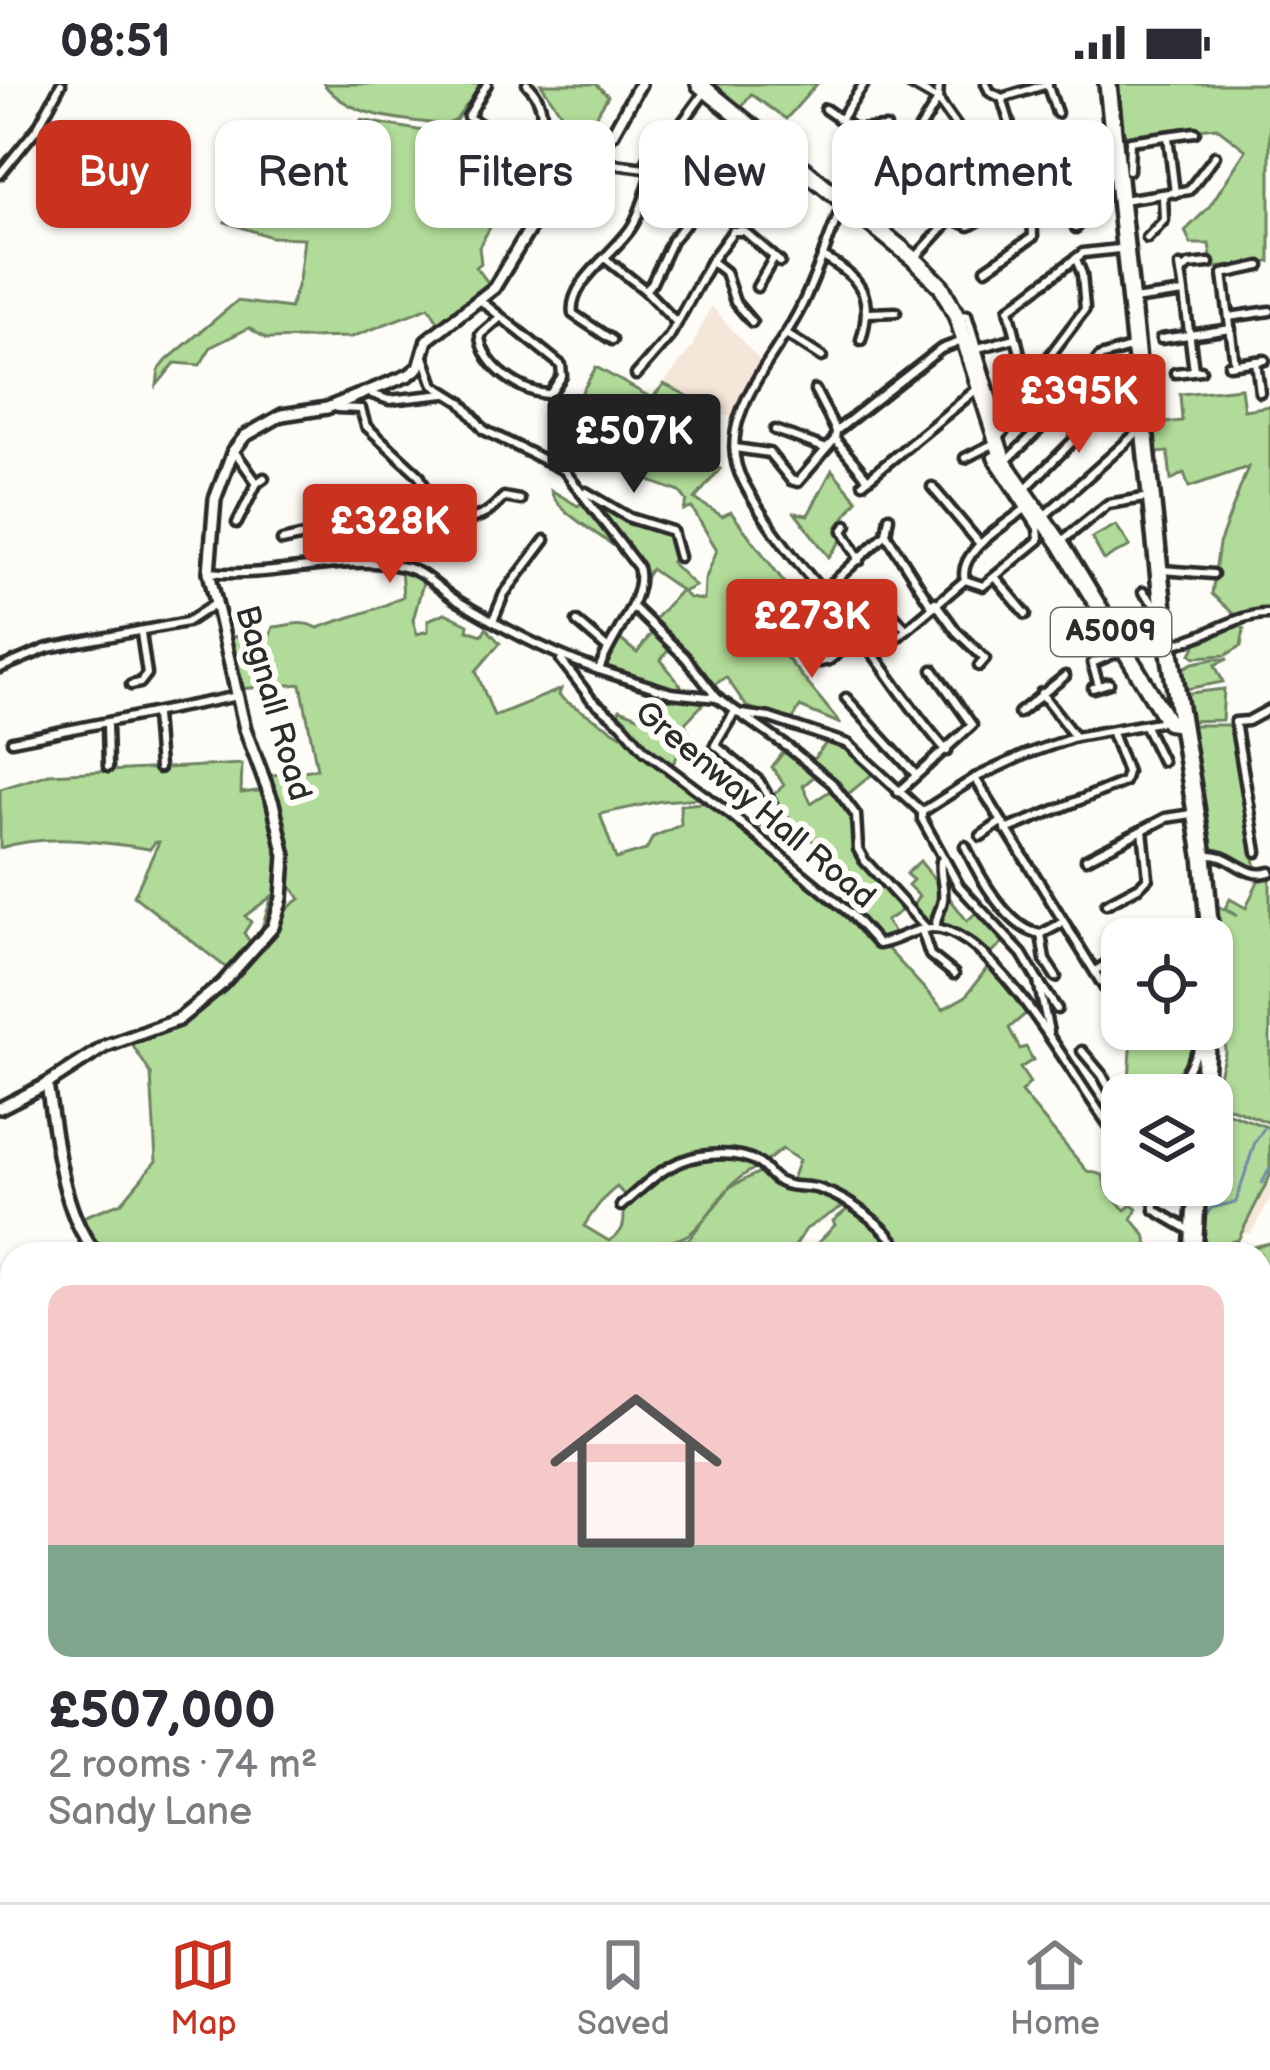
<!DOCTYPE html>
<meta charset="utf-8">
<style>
body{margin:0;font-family:"Balsamiq Sans",sans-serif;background:#f7f7f7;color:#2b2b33;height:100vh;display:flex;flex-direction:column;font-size:45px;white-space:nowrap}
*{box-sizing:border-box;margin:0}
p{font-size:39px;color:#7c7c81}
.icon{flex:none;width:66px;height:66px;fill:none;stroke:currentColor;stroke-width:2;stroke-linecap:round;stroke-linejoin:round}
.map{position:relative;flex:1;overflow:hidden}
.side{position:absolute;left:0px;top:1158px;width:1272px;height:660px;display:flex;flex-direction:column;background:#fff;border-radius:36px 36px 0 0;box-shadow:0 3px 9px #0004}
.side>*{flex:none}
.guide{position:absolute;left:36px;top:36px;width:1200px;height:108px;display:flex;gap:24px}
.tools{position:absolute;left:1101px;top:834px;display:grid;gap:24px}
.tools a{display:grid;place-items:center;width:132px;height:132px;border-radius:24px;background:#fff;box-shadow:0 3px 9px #0004;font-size:60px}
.price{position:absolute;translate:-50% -102px;padding:0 27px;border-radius:12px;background:#c8321e;color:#fff;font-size:39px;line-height:78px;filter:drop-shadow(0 3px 6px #0008)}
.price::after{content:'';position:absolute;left:50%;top:72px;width:36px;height:27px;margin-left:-18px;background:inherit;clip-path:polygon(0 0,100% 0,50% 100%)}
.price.active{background:#222;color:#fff}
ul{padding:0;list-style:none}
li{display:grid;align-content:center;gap:24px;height:636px;padding:0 48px}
li span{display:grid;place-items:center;height:372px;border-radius:24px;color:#555}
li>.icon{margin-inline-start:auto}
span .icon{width:216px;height:216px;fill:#fffc;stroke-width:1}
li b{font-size:51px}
.pill{padding:0 42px;border-radius:24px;background:#fff;box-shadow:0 3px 9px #0004;font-size:42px;line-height:108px}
.pill.active{background:#c8321e;color:#fff}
.status{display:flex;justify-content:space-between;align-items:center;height:84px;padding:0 60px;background:#fff;direction:ltr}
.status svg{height:33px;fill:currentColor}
.menu{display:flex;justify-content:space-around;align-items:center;height:168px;border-top:3px solid #e1e1e2;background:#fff;font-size:33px;color:#7c7c81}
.menu a{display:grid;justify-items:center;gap:6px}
.menu .active{color:#c8321e}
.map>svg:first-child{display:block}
.built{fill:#f4e6d8}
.green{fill:#b1db98;stroke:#6e8362;stroke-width:3}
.water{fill:#a2d0fd;stroke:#728ea9;stroke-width:3}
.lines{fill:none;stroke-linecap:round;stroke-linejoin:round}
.stream{stroke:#728ea9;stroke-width:3}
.minor-casing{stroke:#2b2b2b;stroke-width:15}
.tertiary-casing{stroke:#2b2b2b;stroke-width:18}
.primary-casing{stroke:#2b2b2b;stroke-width:22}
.trunk-casing{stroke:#2b2b2b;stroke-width:24}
.minor{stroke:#fdfcf7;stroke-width:6}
.tertiary{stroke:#fdfcf7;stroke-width:9}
.primary{stroke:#fdfcf7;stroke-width:14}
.trunk{stroke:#fdfcf7;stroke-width:15}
.labels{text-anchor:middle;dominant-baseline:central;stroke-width:12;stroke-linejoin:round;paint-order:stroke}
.shield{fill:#fdfcf7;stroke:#6a6a68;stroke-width:3}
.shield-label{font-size:30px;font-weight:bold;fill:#2b2b2b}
.street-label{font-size:33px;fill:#2b2b2b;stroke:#fdfcf7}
</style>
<div class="status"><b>08:51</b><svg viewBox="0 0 49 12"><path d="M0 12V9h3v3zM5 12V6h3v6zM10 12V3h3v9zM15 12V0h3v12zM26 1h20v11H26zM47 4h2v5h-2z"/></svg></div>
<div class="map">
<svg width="1270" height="1818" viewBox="0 0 1270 1818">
<rect width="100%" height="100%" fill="#fdfcf7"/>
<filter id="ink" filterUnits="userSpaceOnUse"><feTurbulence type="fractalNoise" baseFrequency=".00833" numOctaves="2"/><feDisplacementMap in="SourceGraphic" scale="24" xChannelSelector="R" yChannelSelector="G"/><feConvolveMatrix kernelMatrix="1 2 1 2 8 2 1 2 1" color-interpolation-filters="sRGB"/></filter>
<g filter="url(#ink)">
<g class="built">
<polygon points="724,92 770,131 755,148 714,114"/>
<polygon points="711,222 764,281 736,334 704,327 708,379 653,314 692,263"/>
<polygon points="1270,1092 1270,1115 1251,1149 1237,1150"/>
</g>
<g class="green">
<path d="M324,0H482L456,36L445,41C405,35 350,35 324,0Z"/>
<polygon points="541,0 596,0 608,12 593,37 587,32 572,45"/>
<polygon points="708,0 817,0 786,35 751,10 738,28"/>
<polygon points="1113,0 1270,0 1270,178 1213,184 1209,160 1191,160 1185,147 1209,123 1246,66 1216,43 1127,53 1118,37"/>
<polygon points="361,36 429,48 444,45 447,50 422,92 493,138 479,163 481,179 476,183 490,201 484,211 441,242 429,223 352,253 267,255 249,244 211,263 200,281 175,279 157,301 159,286 167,276 237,217 290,224 299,196 304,154 271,153 225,138 229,131 312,139"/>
<path d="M596,283L652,314L664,300L704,320L708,379L720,385L695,415L722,432L731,428L793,510L762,544L841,640L800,623L792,637L747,623L726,593L712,602L653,537L681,506L651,485L642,499L641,486L634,473L630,474C609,455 554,428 551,406L578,422L583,418L587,403L602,412L606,425L670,448L677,471L671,478L695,502L683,508L689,514L704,516L705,496L717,466L692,424L684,426L687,417L680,408L652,398L604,359L590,386L575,380L572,385L554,376L577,317Z"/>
<polygon points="1241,304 1244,326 1270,322 1270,527 1255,526 1237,533 1212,510 1219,460 1248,383 1189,403 1184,389 1171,396 1168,368 1156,369 1153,340 1182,337 1180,310"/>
<polygon points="832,386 857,416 837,443 843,454 829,473 795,429 808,431"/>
<polygon points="1116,441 1130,462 1104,476 1092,454"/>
<path d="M401,485L424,495L413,536L417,550L428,547V536L445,529L468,540L467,546L482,551L486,544L500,559L476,587L494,632L561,605L559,611L564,616L621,651L625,648L651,674L703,714L661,717L600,730L616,775L646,766L653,753L681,741L680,721L711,718L856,837L877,862H885L943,925L966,912L990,880L1029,927L1009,944L1020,965L1026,963L1033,976L1020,984L1030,999L1021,1008L1087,1087L1103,1091C1105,1108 1113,1114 1125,1126L1131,1121L1137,1125L1132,1135L1145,1151L1151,1170H903C888,1129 831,1103 791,1098L799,1076L782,1065L763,1080C753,1070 742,1068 728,1068C683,1067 659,1084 627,1114L617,1103C604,1112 591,1130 584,1142L609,1157C623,1148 626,1141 623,1125C659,1090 708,1054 760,1082C723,1099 721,1119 696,1144C681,1161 650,1158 631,1170H104L95,1163L80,1134L122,1118L156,1077L151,990L131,959C178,938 225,905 260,866C278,846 275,831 300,815L286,795L266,692L317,685L301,600L240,605L228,554L258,548L264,555L269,554L273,543C289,542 300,535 318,544C346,533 378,527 403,512Z"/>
<polygon points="1240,541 1244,545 1241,562 1226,571 1195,573 1191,570 1199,555"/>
<polygon points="654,546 671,562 661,576 681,602 677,608 604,584 616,552 637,569"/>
<polygon points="1214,575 1228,575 1215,581 1223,598 1181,606 1178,587 1193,579"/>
<polygon points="1224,605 1222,636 1187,637 1182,610"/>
<polygon points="671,611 705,618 685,639 690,652 670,684 617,632 620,625 651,637"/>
<polygon points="1186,641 1229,641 1235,645 1248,713 1250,753 1256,784 1211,764"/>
<polygon points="827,658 850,664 875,688 847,711 811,678"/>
<polygon points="786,665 817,690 803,702 811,719 833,705 854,731 860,773 872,790 907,823 886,837 897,853 878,858 845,822 833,777 785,730 772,712 784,701 772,683"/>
<path d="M242,680L241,709L266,706C281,756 289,803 264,852L259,853L272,812L245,832L251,838L244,849L250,858L229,886L134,812L159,758H155L150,765C100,758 49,749 0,764V705L49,690Z"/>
<polygon points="782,733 795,746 776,766 754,746"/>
<polygon points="920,777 942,805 940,823 928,841 913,822 919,812 908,801 913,796 906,790"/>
<polygon points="1270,794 1270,1039 1212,1017 1212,1011 1207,1010 1221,1009 1217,998 1225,969 1224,928 1213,922 1217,867 1212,819 1237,832 1225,824 1230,815 1246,824 1258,797"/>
<polygon points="948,812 967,837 980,825 1004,857 987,874 938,841"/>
<polygon points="1132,952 1199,957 1199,960 1181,994 1135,1002 1134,995 1129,995"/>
<polygon points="1212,1023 1270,1044 1270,1092 1238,1156 1200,1165 1200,1101 1212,1101"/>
<path d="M762,1087C787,1106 820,1104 845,1121L806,1145L792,1167L796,1170H641L689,1155L730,1103Z"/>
<polygon points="850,1123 868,1134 900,1170 801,1170 809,1168 835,1141 833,1137"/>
<polygon points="1270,1159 1270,1245 1264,1242 1261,1248 1260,1170 1249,1170 1253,1163"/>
<polygon points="1260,1307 1265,1307 1270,1333 1270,1419 1260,1434"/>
<polygon points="1270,1516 1270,1648 1260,1628 1260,1523"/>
<polygon points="12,1753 12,1806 33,1806 32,1818 0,1818 0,1789"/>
<polygon points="48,1806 202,1806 195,1809 197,1818 39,1818"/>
<polygon points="266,1806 396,1806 389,1818 268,1818"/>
<polygon points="663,1806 772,1806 774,1818 673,1818"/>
<polygon points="946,1806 1036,1806 1036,1818 933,1816"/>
<polygon points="1166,1806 1177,1818 1117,1818 1114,1807"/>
</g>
<polygon class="water" points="396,1806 652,1806 652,1818 389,1818"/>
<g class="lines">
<g class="stream">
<polyline points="1262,1099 1270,1084"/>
<polyline points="1203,1136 1211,1124 1236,1118 1255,1058 1264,1044"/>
<polyline points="0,1815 6,1818"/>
<polyline points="24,1818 34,1814 50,1818"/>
<polyline points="1037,1818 1055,1818"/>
<path d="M1113,1818L1112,1815C1130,1805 1145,1805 1162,1818"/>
</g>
<defs>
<g id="minor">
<polyline points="487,0 468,33 562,91"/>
<polyline points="939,0 938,16 964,53 972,84 996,124"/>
<polyline points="986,0 990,8 1002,14 1048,0"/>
<polyline points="1047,0 1057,29"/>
<polyline points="1002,14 1012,47"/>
<polyline points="825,25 855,46 886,44"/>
<polyline points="840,36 864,0"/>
<polyline points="590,39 603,55"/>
<polyline points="1062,45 1073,85"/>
<polyline points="1168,53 1175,109"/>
<polyline points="1014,62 1033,105"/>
<path d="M661,64L668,70L666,79L652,89L647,86C645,75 651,66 661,64Z"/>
<polyline points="664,64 704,9"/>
<polyline points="587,70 597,78 646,84"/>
<polyline points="430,77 531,138"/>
<polyline points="719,80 745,86"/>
<polyline points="1129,86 1130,57 1195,48"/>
<polyline points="1068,88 1076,144"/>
<polyline points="0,90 38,43 61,0"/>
<polyline points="930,94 951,133"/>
<polyline points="1122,116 1189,106 1215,72"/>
<path d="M498,120C519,84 566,38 527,0"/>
<polyline points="861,131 880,109 938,16 910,0"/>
<polyline points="1147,154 1164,136 1163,112"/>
<path d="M823,173C862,194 874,212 861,256"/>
<polyline points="916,173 952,134 969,142 1088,77 1113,71"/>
<polyline points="1076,175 1082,190 1085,225 1033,294 1026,294 1009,225 1083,169 1119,165"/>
<polyline points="607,176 645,206 677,239"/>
<polyline points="711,177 725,188 735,218 752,238"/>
<polyline points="1180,182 1184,208"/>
<polyline points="986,185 1033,153 1032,117 1028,108"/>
<polyline points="1181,188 1189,181 1209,179"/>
<polyline points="757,203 773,175"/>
<polyline points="645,206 652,199 672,156 713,108 721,66 741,35"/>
<polyline points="1133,216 1184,209 1194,286"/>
<path d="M481,217L561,281L562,292L550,310C522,310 481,281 480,251L501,233"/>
<polyline points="868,229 896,228"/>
<polyline points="961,232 967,231 1003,349 995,359 965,374"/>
<polyline points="1229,233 1270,227"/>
<polyline points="786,250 822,273"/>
<polyline points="1161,255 1231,245"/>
<path d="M612,256L573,230C568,199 612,172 631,144C641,129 646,107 652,89"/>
<polyline points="978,264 1015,254"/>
<polyline points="1256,277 1260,308"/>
<polyline points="1235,280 1223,190 1260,182"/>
<polyline points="1229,281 1265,276"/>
<polyline points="1175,289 1201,286"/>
<polyline points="636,291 669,253 711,177 733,147 744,147 780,178"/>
<polyline points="815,306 836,347 835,355 867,394"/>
<polyline points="366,308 389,316 445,310"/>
<polyline points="337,324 361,325 366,342 419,391 443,441"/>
<polyline points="775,346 824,364"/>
<polyline points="836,347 941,265 965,256"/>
<polyline points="735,364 769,369 791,396 798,398 835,355"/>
<polyline points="235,368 257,399"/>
<polyline points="999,369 992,373 994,377 1038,444"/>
<polyline points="1004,379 1051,334 1100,273 1130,264"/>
<path d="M744,399C710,340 773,278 799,227C816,194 828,156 842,121"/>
<polyline points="863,399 977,305"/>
<path d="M745,401C778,463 831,514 874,571C898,604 919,636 947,667"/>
<polyline points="932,403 980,460"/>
<polyline points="1023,407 1136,294"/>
<polyline points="586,408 630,434 672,447 679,473"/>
<path d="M1025,425C1004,442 957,468 965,496L983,502L1039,456L1038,444"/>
<polyline points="1044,432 1141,345"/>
<polyline points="237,439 257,399 264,394"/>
<polyline points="847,441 843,447 860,476"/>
<polyline points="317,449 326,480"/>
<polyline points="886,450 889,433"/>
<polyline points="1063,456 1108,420 1150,413"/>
<polyline points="282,457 317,449 366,428"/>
<path d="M338,478C374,436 436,450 482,431C492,427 497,419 504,413L520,416"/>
<polyline points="1162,486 1213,490"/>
<path d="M210,488C277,495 341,469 404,483C426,488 439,506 458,517C504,545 549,569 599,586C609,554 647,514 638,483L564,386L484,346L461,318L434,301L424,273"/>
<polyline points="996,494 1026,530"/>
<polyline points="823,508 886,450 931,521"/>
<polyline points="1143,508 1157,523"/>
<polyline points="876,511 905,544"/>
<polyline points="935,518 956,547 985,575 979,582"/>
<polyline points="632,522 685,573 717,614 789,664 832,699 856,731 858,765 864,776 927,845"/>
<polyline points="785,534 805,563 820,578 829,576 859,553"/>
<polyline points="493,537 504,510 545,456"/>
<polyline points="577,538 606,563"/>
<path d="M1173,560C1205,555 1239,528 1270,530"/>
<polyline points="875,572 965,496"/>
<path d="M561,576L592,616L622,640L645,667L731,731L851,830L878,860C896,858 913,844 932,844C999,845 1080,1011 1122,1058"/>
<polyline points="0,584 48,564 187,538 216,519"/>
<polyline points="599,586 671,609 717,614"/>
<polyline points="131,601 140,599 147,590 141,549"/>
<polyline points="1099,602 1092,579 1120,567"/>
<polyline points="1093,604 1109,599"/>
<polyline points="1041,609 1075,653"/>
<polyline points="846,614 916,691"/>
<polyline points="1019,629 1065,592"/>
<polyline points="155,631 159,684"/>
<polyline points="107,640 108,683"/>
<polyline points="1145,642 1162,677"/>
<polyline points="12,657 238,612"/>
<polyline points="975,694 1122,932"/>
<polyline points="898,708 972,641 933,586"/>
<polyline points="772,720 759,697 715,661 734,629 770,634 848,660 922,728"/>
<polyline points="922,728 975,694 1024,671 1075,653 1164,637"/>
<polyline points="922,728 922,735 959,802 1022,870 1038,897 1049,948"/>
<polyline points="1006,746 1124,698 1127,688 1112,649"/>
<polyline points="981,752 1001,738"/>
<path d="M965,762C978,790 1008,846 1041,850L1062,839"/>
<polyline points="1257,768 1235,638 1248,637 1270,625"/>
<path d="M1208,771C1231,769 1245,796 1270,788"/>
<polyline points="1086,775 1166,734 1192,730"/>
<polyline points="1106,820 1140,802 1148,794 1143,746"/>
<path d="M936,844C935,832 941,828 943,816C945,803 939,791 941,777"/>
<polyline points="922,847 930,871 954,890"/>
<polyline points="1041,850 1045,876 1056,893"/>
<polyline points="1170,855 1209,844"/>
<polyline points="1095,887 1122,870"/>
<polyline points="1039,898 1057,925"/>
<polyline points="1130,945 1133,950 1202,955"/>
<polyline points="1082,967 1102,991 1122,1028"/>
<polyline points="1175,1011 1200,961"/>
<polyline points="1154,1101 1155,1126 1191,1147"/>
<path d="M621,1122C646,1100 666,1078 700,1072C719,1069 748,1068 763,1083C770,1090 774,1097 785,1100C797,1104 810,1101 822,1106C848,1115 892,1145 901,1170"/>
<polyline points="1270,1291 1270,1313"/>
<polyline points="0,1463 12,1457"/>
<polyline points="1260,1685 1270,1676"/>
<polyline points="1260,1801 1270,1797"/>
<polyline points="1083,1806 1086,1818"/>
<polyline points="1247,1807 1252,1818"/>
<polyline points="877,1808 889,1818"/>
<polyline points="904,1818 910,1811"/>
</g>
<g id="tertiary">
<path d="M47,1000C55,1048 62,1136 98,1170"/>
<polyline points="0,1024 47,1000 106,962 178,936 222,900 273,843 282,814 285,772 273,719 245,645 209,488 215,415 233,367 245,352 282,331 327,324 409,291 419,283 427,256 494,204 562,91 613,49 640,0"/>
<polyline points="1260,1267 1270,1270"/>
<polyline points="839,1806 842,1818"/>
</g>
<polyline id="primary" points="699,0 914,175 941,202 957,233 1004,379 1060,459 1168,638 1182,640"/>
<g id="trunk">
<polyline points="1108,0 1163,525 1203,771 1212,873"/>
<polyline points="1203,1011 1207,945"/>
<polyline points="1193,1170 1197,1101"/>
<polyline points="1260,1704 1270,1725"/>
</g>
</defs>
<use href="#minor" class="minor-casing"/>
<use href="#tertiary" class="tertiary-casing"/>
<use href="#primary" class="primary-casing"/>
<use href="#trunk" class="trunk-casing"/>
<use href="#minor" class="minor"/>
<use href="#tertiary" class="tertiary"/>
<use href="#primary" class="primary"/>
<use href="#trunk" class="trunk"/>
</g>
</g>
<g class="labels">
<rect class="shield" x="1051" y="524" width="120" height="48" rx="9"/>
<g class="shield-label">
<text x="1111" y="548">A5009</text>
</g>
<g class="street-label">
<text transform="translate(273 619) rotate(74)">Bagnall Road</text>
<text transform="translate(755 721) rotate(40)">Greenway Hall Road</text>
</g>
</g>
</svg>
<div class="tools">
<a><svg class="icon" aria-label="locate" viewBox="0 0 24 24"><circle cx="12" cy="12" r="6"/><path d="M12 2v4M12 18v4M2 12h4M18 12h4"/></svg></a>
<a><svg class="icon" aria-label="layers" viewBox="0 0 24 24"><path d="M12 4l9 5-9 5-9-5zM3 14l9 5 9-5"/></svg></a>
</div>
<b class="price" style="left:1079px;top:372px">£395K</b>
<b class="price active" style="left:634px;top:412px">£507K</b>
<b class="price" style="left:390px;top:502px">£328K</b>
<b class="price" style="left:812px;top:597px">£273K</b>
<div class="guide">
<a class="pill active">Buy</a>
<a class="pill">Rent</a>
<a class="pill">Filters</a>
<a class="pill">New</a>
<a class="pill">Apartment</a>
</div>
<section class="side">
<ul>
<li><span style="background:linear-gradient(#f6c9c9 70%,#7fa58c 0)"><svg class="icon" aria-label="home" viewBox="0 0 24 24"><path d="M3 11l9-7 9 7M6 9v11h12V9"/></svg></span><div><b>£507,000</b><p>2 rooms · 74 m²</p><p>Sandy Lane</p></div></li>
</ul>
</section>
</div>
<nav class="menu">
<a class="active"><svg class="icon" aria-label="map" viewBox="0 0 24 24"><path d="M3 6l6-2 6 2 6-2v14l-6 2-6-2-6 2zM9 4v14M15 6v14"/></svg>Map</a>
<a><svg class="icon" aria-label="saved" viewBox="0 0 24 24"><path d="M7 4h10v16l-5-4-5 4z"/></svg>Saved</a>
<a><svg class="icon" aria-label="home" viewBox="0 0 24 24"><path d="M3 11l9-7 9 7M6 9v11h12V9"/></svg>Home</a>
</nav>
